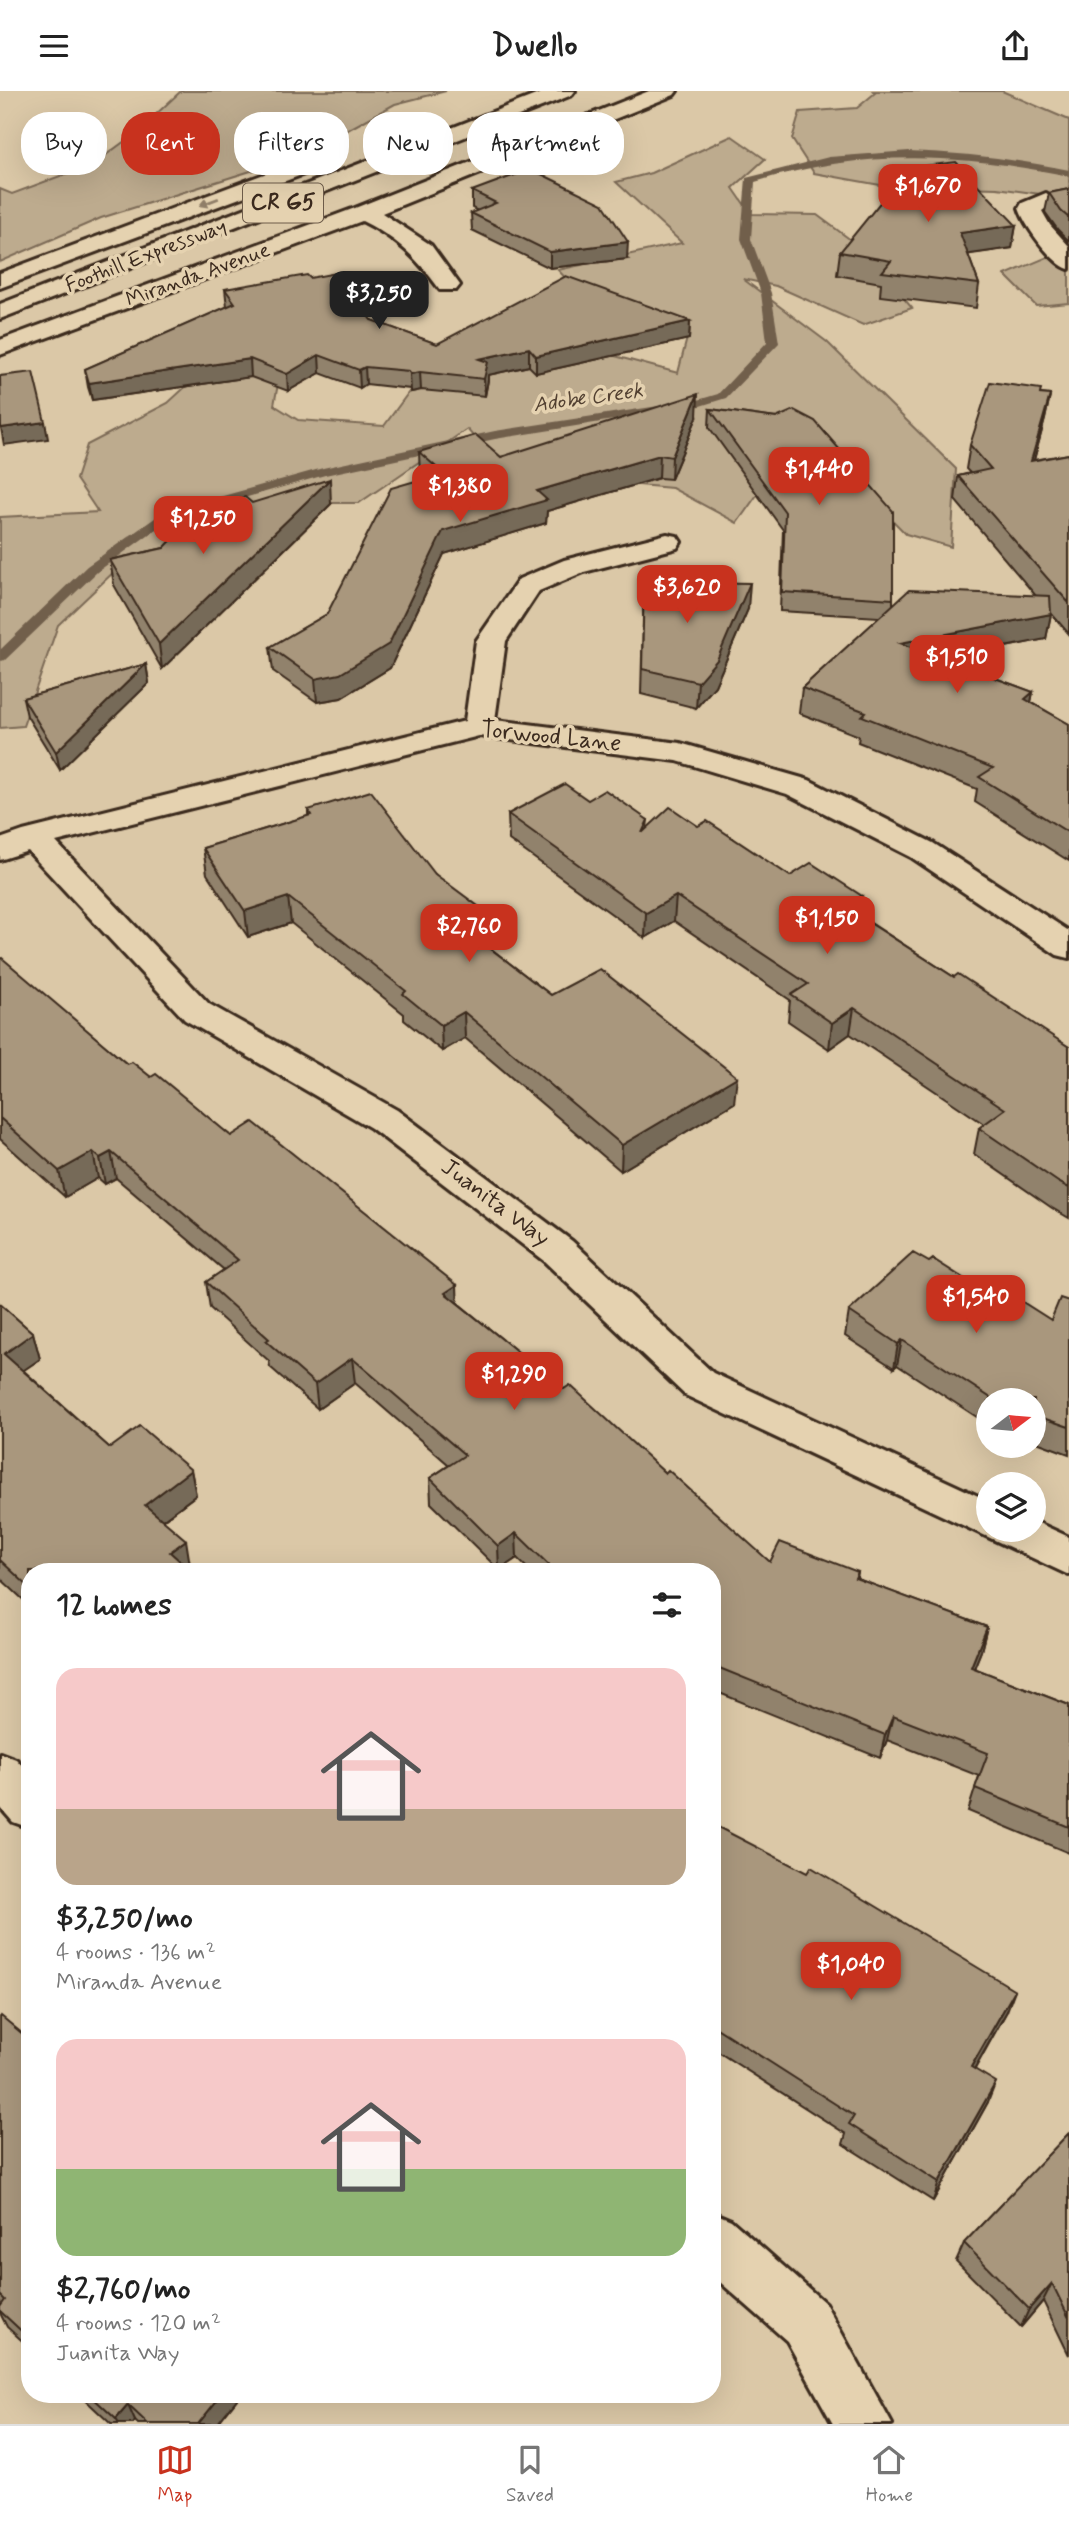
<!DOCTYPE html>
<meta charset="utf-8">
<style>
body{margin:0;font-family:Mynerve,sans-serif;background:#f6f6f6;color:#222;height:100vh;display:flex;flex-direction:column;font-size:26px;white-space:nowrap}
*{box-sizing:border-box;margin:0}
p{font-size:23px;color:#767676}
.icon{flex:none;width:38px;height:38px;fill:none;stroke:currentColor;stroke-width:2;stroke-linecap:round;stroke-linejoin:round}
.map{position:relative;flex:1;overflow:hidden}
.sheet{position:absolute;left:21px;top:1472px;width:700px;height:840px;display:flex;flex-direction:column;background:#fff;border-radius:28px;box-shadow:0 7px 28px #0002}
.sheet>*{flex:none}
.guide{position:absolute;left:21px;top:21px;width:700px;height:63px;display:flex;gap:14px}
.needle{width:46px;rotate:74deg}
.buttons{position:absolute;left:976px;top:1297px;display:grid;gap:14px}
.buttons a{display:grid;place-items:center;width:70px;height:70px;border-radius:50%;background:#fff;box-shadow:0 7px 28px #0002;font-size:35px}
.price{position:absolute;translate:-50% -60px;padding:0 16px;border-radius:14px;background:#c8321e;color:#fff;font-size:23px;line-height:46px;filter:drop-shadow(0 2px 4px #0008)}
.price::after{content:'';position:absolute;left:50%;top:42px;width:21px;height:16px;margin-left:-10px;background:inherit;clip-path:polygon(0 0,100% 0,50% 100%)}
.price.current{background:#222;color:#fff}
ul{padding:0;list-style:none}
li{display:grid;align-content:center;gap:14px;height:371px;padding:0 35px}
li span{display:grid;place-items:center;height:217px;border-radius:21px;color:#555}
li>.icon{margin-inline-start:auto}
span .icon{width:126px;height:126px;fill:#fffc;stroke-width:1}
li b{font-size:30px}
h2{display:flex;justify-content:space-between;align-items:center;height:84px;padding:0 35px;font-size:30px}
.chip{padding:0 24px;border-radius:28px;background:#fff;box-shadow:0 7px 28px #0002;font-size:24px;line-height:63px}
.chip.current{background:#c8321e;color:#fff}
header{display:flex;justify-content:space-between;align-items:center;height:91px;padding:0 35px;background:#fff;font-size:32px;font-weight:800}
.menu{display:flex;justify-content:space-around;align-items:center;height:98px;border-top:2px solid #e0e0e0;background:#fff;font-size:19px;color:#767676}
.menu a{display:grid;justify-items:center;gap:4px}
.menu .current{color:#c8321e}
.map>svg:first-child{display:block}
.green{fill:#bdab8e;stroke:#7c6a56;stroke-width:2}
.lines{fill:none;stroke-linecap:round;stroke-linejoin:round}
.stream{fill:#715f4c;fill-rule:evenodd}
.minor-casing{stroke:#3b2a1e;stroke-width:6}
.highway-casing{stroke:#3b2a1e;stroke-width:6}
.minor{fill:#e5d2b0;fill-rule:evenodd}
.highway{fill:#e5d2b0;fill-rule:evenodd}
.wall{fill:#91826c;stroke:#3b2a1e;stroke-width:2}
.shaded-wall{fill:#766a58;stroke:#3b2a1e;stroke-width:2}
.building{fill:#a9977d;stroke:#3b2a1e;stroke-width:2}
.oneway{fill:#907e67}
.labels{text-anchor:middle;dominant-baseline:central;stroke-width:7;stroke-linejoin:round;paint-order:stroke}
.far-street-label{font-size:21px;fill:#3b2a1e;stroke:#e5d2b0}
.far-water-label{font-size:21px;font-style:italic;fill:#524031;stroke:#e5d2b0}
.shield{fill:#e5d2b0;stroke:#6e5c4a;stroke-width:2}
.shield-label{font-size:23px;font-weight:bold;fill:#3b2a1e}
.street-label{font-size:24px;fill:#3b2a1e;stroke:#e5d2b0}
</style>
<header><svg class="icon" aria-label="menu" viewBox="0 0 24 24"><path d="M4 6h16M4 12h16M4 18h16"/></svg>Dwello<svg class="icon" aria-label="share" viewBox="0 0 24 24"><path d="M12 15V3M7 8l5-5 5 5M5 13v7h14v-7"/></svg></header>
<div class="map">
<svg width="1069" height="2333" viewBox="0 0 1069 2333">
<rect width="100%" height="100%" fill="#dbc8a7"/>
<filter id="ink" filterUnits="userSpaceOnUse"><feTurbulence type="fractalNoise" baseFrequency=".0143" numOctaves="2"/><feDisplacementMap in="SourceGraphic" scale="14" xChannelSelector="R" yChannelSelector="G"/><feConvolveMatrix kernelMatrix="1 2 1 2 8 2 1 2 1" color-interpolation-filters="sRGB"/></filter>
<g filter="url(#ink)">
<g class="green">
<polygon points="181,0 446,0 395,13 302,64 101,127 0,171 0,98 12,103 95,72 137,41"/>
<polygon points="873,0 1002,0 1069,29 1069,107 997,97 880,94 814,82 792,48 800,21 857,17 875,2"/>
<polygon points="732,45 765,68 733,97 751,123 817,124 859,155 912,217 863,234 776,195 743,188 827,251 956,378 951,456 906,443 860,396 774,380 737,432 672,397 505,382 467,338 359,412 301,412 237,467 118,477 58,534 23,635 0,637 0,426 98,421 76,388 87,354 168,312 228,257 286,251 274,314 298,329 384,335 425,279 574,254 678,282 688,243 570,192 558,179 682,152 616,91 651,82"/>
<polygon points="1069,157 1069,212 1036,215 1005,184"/>
</g>
<g class="lines">
<path class="stream" d="M909,60C963,62 1016,68 1069,79V85C960,63 863,58 755,91L751,148L771,202L779,252L726,307L700,315L495,348L325,384L170,428L97,481L5,569L0,570V559L87,475L162,422L323,377L495,340L698,309L718,303L767,251L761,202L741,148L746,87L829,66Z"/>
<defs>
<g id="minor">
<path d="M649,0H677L674,4L382,122L431,154L460,194L456,199H440C418,168 397,147 362,130L0,264V249L355,117Z"/>
<path d="M1046,102L1057,109L1042,120L1050,134L1069,155V178C1053,174 1024,134 1019,117L1022,112Z"/>
<polygon points="667,443 677,445 681,451 677,457 584,481 539,500 506,550 495,629 680,652 809,689 933,752 1069,840 1069,867 1057,864 911,766 787,703 677,670 479,645 56,751 209,913 397,1019 572,1150 713,1282 989,1410 989,1438 1034,1438 1034,1430 1069,1446 1069,1484 685,1304 544,1170 371,1037 185,929 28,760 0,769 0,748 23,740 465,630 476,550 519,488 564,469"/>
<polygon points="0,1662 16,1668 30,1683 30,1737 13,1731 0,1716"/>
<polygon points="712,2121 731,2129 825,2212 892,2333 833,2333 787,2250 712,2184"/>
</g>
<g id="highway">
<polygon points="546,0 575,0 572,4 0,228 0,213"/>
<polygon points="307,67 318,74 315,79 0,197 0,182"/>
</g>
</defs>
<use href="#minor" class="minor-casing"/>
<use href="#highway" class="highway-casing"/>
<use href="#minor" class="minor"/>
<use href="#highway" class="highway"/>
</g>
<g class="wall">
<polygon points="1069,98 1069,150 1058,139 1045,121 1049,102"/>
<polygon points="472,100 627,168 550,177 472,139 471,122 478,120 472,117"/>
<polygon points="1016,134 1012,157 968,163 979,193 976,217 880,205 881,192 837,184 840,161"/>
<polygon points="310,187 371,229 437,253 690,230 689,248 536,282 529,275 488,284 488,289 485,305 421,299 411,301 410,298 366,293 360,297 320,282 288,300 251,286 92,309 88,296 85,278 227,216 225,198"/>
<polygon points="1041,303 1050,304 1045,328 1034,369 1069,363 1069,543 1051,522 1046,548 943,568 1033,601 1031,611 1069,633 1069,770 975,711 977,698 858,651 859,645 799,622 802,597 880,526 780,520 783,439 709,336 710,318 776,327 893,508 893,514 1036,505 955,409 958,385 970,382 966,378 970,354"/>
<polygon points="697,326 671,388 659,387 547,420 546,432 444,463 390,577 341,607 317,611 273,580 270,556 327,523 425,387 420,384 419,361 501,366"/>
<polygon points="252,412 331,413 162,578 114,494 110,469 164,457"/>
<polygon points="644,490 748,518 715,595 696,617 641,603"/>
<polygon points="146,573 149,592 60,679 27,625 23,607"/>
<polygon points="588,709 648,729 647,737 698,735 790,785 860,825 954,886 1069,956 1069,1127 1052,1117 974,1063 979,1037 984,1033 850,943 829,958 788,930 790,909 674,830 645,847 509,749 508,723"/>
<polygon points="308,719 435,783 487,847 481,850 551,904 734,1012 621,1080 465,947 442,960 404,929 404,923 291,832 248,846 207,783 203,757 308,725"/>
<polygon points="0,868 127,973 151,986 458,1212 665,1382 770,1471 858,1481 857,1488 987,1536 981,1560 974,1577 1069,1614 1069,1762 968,1720 979,1685 887,1649 880,1667 712,1599 712,1480 530,1480 517,1467 499,1479 431,1412 430,1387 449,1374 355,1292 318,1318 270,1276 269,1270 210,1217 206,1191 224,1179 116,1087 105,1093 98,1087 65,1106 0,1048"/>
<polygon points="929,1171 1001,1211 1051,1229 1069,1210 1069,1363 1034,1350 1034,1309 989,1309 989,1334 897,1274 894,1277 845,1245 849,1220"/>
<polygon points="0,1213 33,1242 40,1268 23,1279 110,1357 191,1379 196,1404 163,1429 190,1474 187,1477 30,1480 30,1515 0,1487"/>
<polygon points="712,1733 1007,1920 975,1978 988,2011 933,2110 843,2053 846,2043 712,1957"/>
<polygon points="0,1927 30,1949 30,2257 7,2236 0,2222 1,2215 0,2214"/>
<polygon points="1069,2042 1069,2264 1043,2210 1021,2236 956,2170 964,2152"/>
<polygon points="79,2303 241,2303 217,2333 138,2333 135,2330 133,2333 111,2333"/>
</g>
<g class="shaded-wall">
<polygon points="1016,134 1012,157 957,165 960,142"/>
<polygon points="628,151 627,168 550,177 550,161"/>
<polygon points="690,230 689,248 536,282 536,265"/>
<polygon points="529,257 529,275 488,284 488,289 485,305 484,288 479,268"/>
<polygon points="319,264 320,282 288,300 287,283"/>
<polygon points="250,268 251,286 92,309 89,292"/>
<polygon points="365,276 366,293 360,297 359,279"/>
<polygon points="420,281 421,299 411,301 410,283"/>
<polygon points="698,303 697,326 671,388 672,366"/>
<polygon points="1050,304 1045,328 1027,394 1031,370"/>
<polygon points="45,331 48,348 4,354 1,337"/>
<polygon points="660,364 659,387 547,420 546,432 444,463 390,577 341,607 317,611 315,588 443,440 537,400"/>
<polygon points="330,388 331,413 162,578 159,553"/>
<polygon points="750,492 748,518 715,595 696,617 698,591"/>
<polygon points="1051,523 1046,548 897,577 900,552"/>
<polygon points="146,573 149,592 60,679 56,661"/>
<polygon points="1033,601 1028,626 1025,608"/>
<polygon points="676,805 674,830 645,847 646,822"/>
<polygon points="862,805 859,831 845,816"/>
<polygon points="288,806 291,832 248,846 245,820"/>
<polygon points="486,821 487,847 461,861 461,835"/>
<polygon points="854,917 850,943 829,958 832,932"/>
<polygon points="464,921 465,947 442,960 441,934"/>
<polygon points="737,986 734,1012 621,1080 622,1054"/>
<polygon points="93,1061 98,1087 65,1106 59,1080"/>
<polygon points="111,1061 116,1087 105,1093 100,1067"/>
<polygon points="457,1194 458,1220 445,1202"/>
<polygon points="33,1242 40,1268 11,1288 4,1263"/>
<polygon points="902,1249 897,1274 894,1277 898,1253"/>
<polygon points="352,1267 355,1292 318,1318 315,1293"/>
<polygon points="191,1379 196,1404 150,1438 145,1414"/>
<polygon points="516,1442 517,1467 499,1479 498,1455"/>
<polygon points="186,1449 190,1474 182,1480 170,1461"/>
<polygon points="987,1536 981,1560 965,1600 971,1576"/>
<polygon points="893,1625 887,1649 880,1667 885,1644"/>
<polygon points="1015,1899 1007,1920 964,1996 971,1976"/>
<polygon points="996,1991 988,2011 933,2110 939,2091"/>
<polygon points="1052,2192 1043,2210 1021,2236 1029,2218"/>
<polygon points="222,2303 241,2303 217,2333 198,2333"/>
<polygon points="128,2314 135,2330 133,2333 119,2333 116,2328"/>
</g>
<g class="building">
<polygon points="956,71 1016,134 960,142 979,193 882,181 891,170 840,161 908,77"/>
<polygon points="531,78 603,113 628,151 550,161 471,122 496,112 472,100"/>
<polygon points="1069,98 1069,127 1061,120 1049,102"/>
<polygon points="336,182 371,229 437,253 566,185 690,230 536,265 529,257 479,268 488,271 484,288 420,281 410,283 409,280 365,276 359,279 319,264 287,283 250,268 89,292 85,278 235,212 225,198 307,184 310,187"/>
<polygon points="33,281 45,331 1,337 0,285"/>
<polygon points="990,291 1041,298 1040,303 1050,304 1031,370 1069,363 1069,512 958,385 991,378 970,354"/>
<polygon points="698,303 672,366 660,364 537,400 547,409 443,440 389,553 340,583 315,588 270,556 327,523 391,397 443,382 419,361 476,344 501,366"/>
<polygon points="710,318 776,327 794,319 815,330 893,420 893,508 782,501 785,421"/>
<polygon points="330,388 159,553 110,469 164,457 203,416 245,406 252,412"/>
<polygon points="644,490 750,492 717,569 698,591 642,578"/>
<polygon points="909,499 1050,505 1051,523 900,552 1033,601 1025,608 1069,633 1069,742 979,686 993,677 862,625 866,621 802,597"/>
<polygon points="146,573 56,661 23,607"/>
<polygon points="565,693 588,709 605,699 648,729 642,742 670,716 698,735 707,730 790,785 811,772 862,805 845,816 954,886 958,883 1069,956 1069,1097 1058,1091 979,1037 1005,1018 854,917 832,932 791,904 808,893 676,805 646,822 508,723"/>
<polygon points="371,700 435,783 486,821 461,835 551,904 600,878 737,986 622,1054 464,921 441,934 403,903 406,900 288,806 245,820 203,757 311,724 308,719"/>
<polygon points="2,867 127,973 132,971 151,986 156,983 231,1045 253,1031 457,1194 445,1202 564,1298 570,1294 665,1382 668,1379 770,1471 780,1451 858,1481 855,1487 987,1536 971,1576 1069,1614 1069,1736 975,1697 988,1662 893,1625 885,1644 712,1574 712,1480 555,1480 516,1442 498,1455 430,1387 465,1364 352,1267 315,1293 266,1250 269,1248 206,1191 238,1169 111,1061 100,1067 93,1061 59,1080 0,1027 0,868"/>
<polygon points="913,1162 929,1171 933,1168 1001,1211 1010,1203 1051,1229 1060,1207 1069,1210 1069,1336 1034,1324 1034,1309 994,1309 902,1249 898,1253 849,1220"/>
<polygon points="0,1213 33,1242 4,1263 110,1357 140,1335 191,1379 145,1414 186,1449 170,1461 191,1480 30,1480 30,1497 0,1469"/>
<polygon points="712,1733 807,1782 811,1776 1015,1899 971,1976 996,1991 939,2091 849,2033 854,2025 712,1934"/>
<polygon points="1,1925 30,1949 30,2248 0,2220 0,2216 5,2209 0,2204 0,1927"/>
<polygon points="1069,2042 1069,2227 1052,2192 1029,2218 964,2152"/>
<polygon points="89,2303 222,2303 198,2333 148,2333 128,2314 116,2328"/>
</g>
<defs><path id="oneway-solid" d="M-6-.8H1V-3.2L6.5 0L1 3.2V.8H-6Z" transform="scale(1.75)"/></defs>
<use class="oneway" href="#oneway-solid" transform="translate(209 111) rotate(159)"/>
</g>
<g class="labels">
<g class="far-street-label">
<text transform="translate(146 165) rotate(-21)">Foothill Expressway</text>
<text transform="translate(198 184) rotate(-20)">Miranda Avenue</text>
</g>
<g class="far-water-label">
<text transform="translate(588 307) rotate(-8)">Adobe Creek</text>
</g>
<rect class="shield" x="243" y="92.5" width="80" height="39" rx="5"/>
<g class="shield-label">
<text x="283" y="112">CR G5</text>
</g>
<g class="street-label">
<text transform="translate(551 646) rotate(6)">Torwood Lane</text>
<text transform="translate(495 1112) rotate(37)">Juanita Way</text>
</g>
</g>
</svg>
<div class="buttons">
<a><svg class="needle" viewBox="-14 -14 28 28"><path d="M0-13l5 13h-10z" fill="#e53935"/><path d="M0 13l5-13h-10z" fill="#767676"/></svg></a>
<a><svg class="icon" aria-label="layers" viewBox="0 0 24 24"><path d="M12 4l9 5-9 5-9-5zM3 14l9 5 9-5"/></svg></a>
</div>
<b class="price" style="left:928px;top:133px">$1,670</b>
<b class="price current" style="left:379px;top:240px">$3,250</b>
<b class="price" style="left:819px;top:416px">$1,440</b>
<b class="price" style="left:460px;top:433px">$1,380</b>
<b class="price" style="left:203px;top:465px">$1,250</b>
<b class="price" style="left:687px;top:534px">$3,620</b>
<b class="price" style="left:957px;top:604px">$1,510</b>
<b class="price" style="left:827px;top:865px">$1,150</b>
<b class="price" style="left:469px;top:873px">$2,760</b>
<b class="price" style="left:976px;top:1244px">$1,540</b>
<b class="price" style="left:514px;top:1321px">$1,290</b>
<b class="price" style="left:851px;top:1911px">$1,040</b>
<div class="guide">
<a class="chip">Buy</a>
<a class="chip current">Rent</a>
<a class="chip">Filters</a>
<a class="chip">New</a>
<a class="chip">Apartment</a>
</div>
<section class="sheet">
<h2>12 homes<svg class="icon" aria-label="filters" viewBox="0 0 24 24"><path d="M4 7h16M4 17h16"/><circle cx="9" cy="7" r="2"/><circle cx="15" cy="17" r="2"/></svg></h2>
<ul>
<li><span style="background:linear-gradient(#f6c9c9 65%,#b9a48a 0)"><svg class="icon" aria-label="home" viewBox="0 0 24 24"><path d="M3 11l9-7 9 7M6 9v11h12V9"/></svg></span><div><b>$3,250/mo</b><p>4 rooms · 136 m²</p><p>Miranda Avenue</p></div></li>
<li><span style="background:linear-gradient(#f6c9c9 60%,#8fb573 0)"><svg class="icon" aria-label="home" viewBox="0 0 24 24"><path d="M3 11l9-7 9 7M6 9v11h12V9"/></svg></span><div><b>$2,760/mo</b><p>4 rooms · 120 m²</p><p>Juanita Way</p></div></li>
</ul>
</section>
</div>
<nav class="menu">
<a class="current"><svg class="icon" aria-label="map" viewBox="0 0 24 24"><path d="M3 6l6-2 6 2 6-2v14l-6 2-6-2-6 2zM9 4v14M15 6v14"/></svg>Map</a>
<a><svg class="icon" aria-label="saved" viewBox="0 0 24 24"><path d="M7 4h10v16l-5-4-5 4z"/></svg>Saved</a>
<a><svg class="icon" aria-label="home" viewBox="0 0 24 24"><path d="M3 11l9-7 9 7M6 9v11h12V9"/></svg>Home</a>
</nav>
